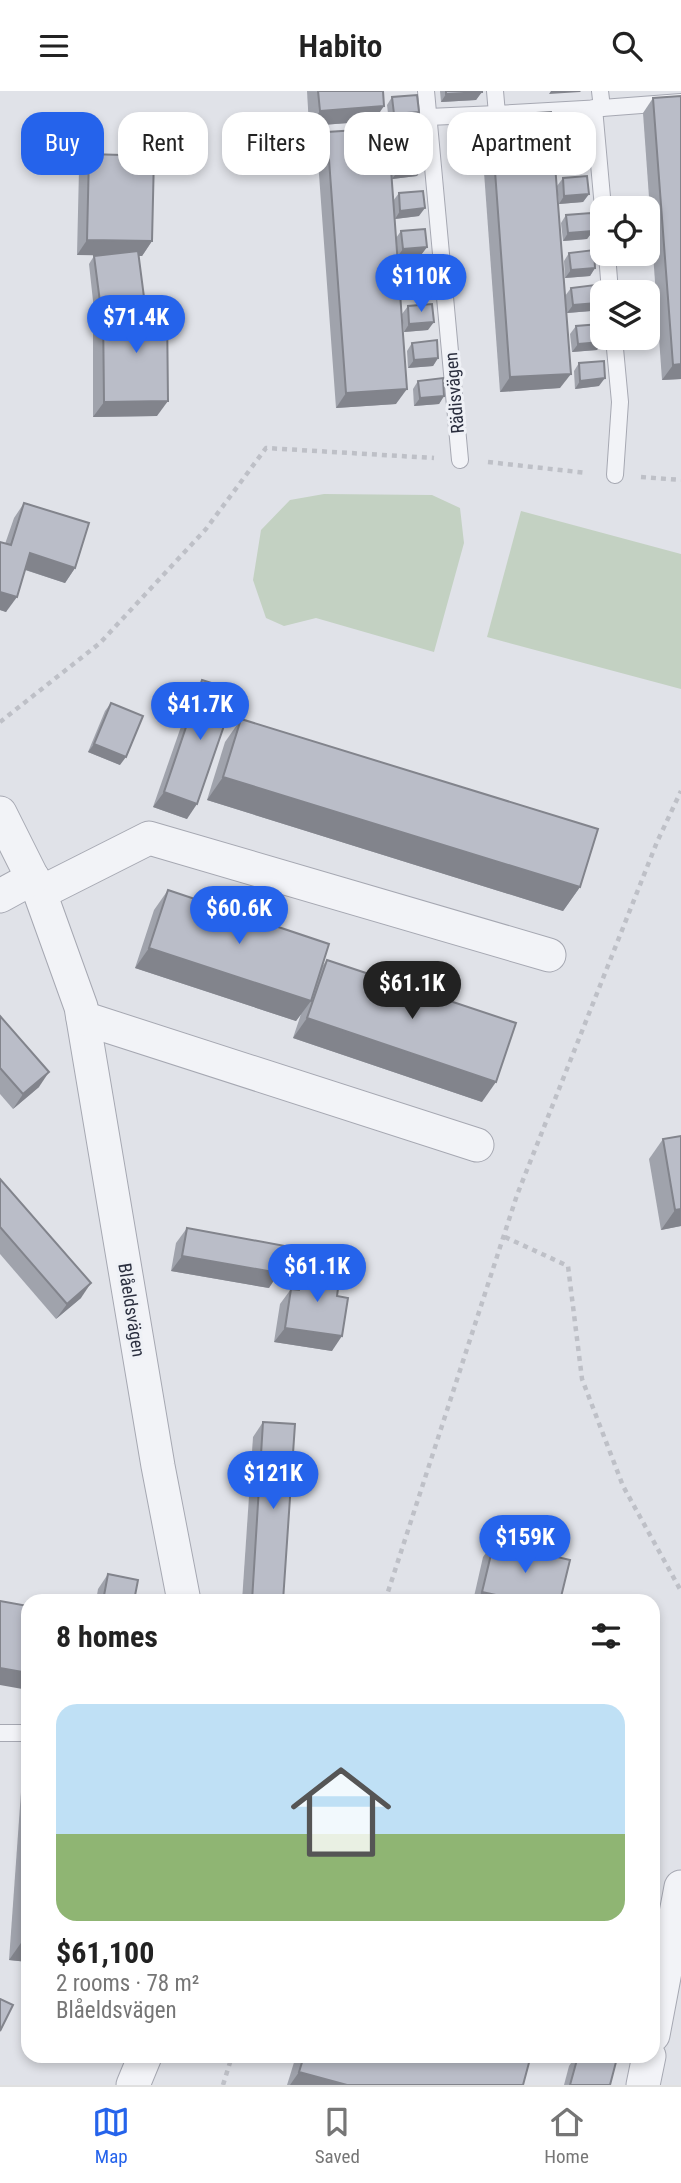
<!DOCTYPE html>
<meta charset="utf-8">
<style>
body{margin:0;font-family:"Roboto Condensed",sans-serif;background:#f2f2f2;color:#222;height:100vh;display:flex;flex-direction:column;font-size:26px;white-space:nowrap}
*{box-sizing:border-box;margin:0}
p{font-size:23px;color:#767676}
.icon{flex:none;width:38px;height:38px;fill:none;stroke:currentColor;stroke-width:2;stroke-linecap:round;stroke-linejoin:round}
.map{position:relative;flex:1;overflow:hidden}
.details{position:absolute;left:21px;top:1503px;width:639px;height:469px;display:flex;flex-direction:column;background:#fff;border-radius:21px;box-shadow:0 4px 10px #0003}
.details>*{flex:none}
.guide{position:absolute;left:21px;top:21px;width:640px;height:63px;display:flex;gap:14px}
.controls{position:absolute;left:590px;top:105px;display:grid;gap:14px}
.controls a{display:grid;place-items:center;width:70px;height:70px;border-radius:14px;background:#fff;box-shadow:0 4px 10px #0003;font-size:35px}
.price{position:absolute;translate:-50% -60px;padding:0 16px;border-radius:24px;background:#2563eb;color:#fff;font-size:23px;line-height:46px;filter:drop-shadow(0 2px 4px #0008)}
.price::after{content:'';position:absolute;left:50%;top:42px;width:21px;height:16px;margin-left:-10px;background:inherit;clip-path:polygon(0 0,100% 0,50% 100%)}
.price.selected{background:#222;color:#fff}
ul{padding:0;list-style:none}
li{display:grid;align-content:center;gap:14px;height:371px;padding:0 35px}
li span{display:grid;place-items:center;height:217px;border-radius:21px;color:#555}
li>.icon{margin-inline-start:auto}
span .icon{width:126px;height:126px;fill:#fffc;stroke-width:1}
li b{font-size:30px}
h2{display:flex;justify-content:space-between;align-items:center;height:84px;padding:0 35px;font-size:30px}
.chip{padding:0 24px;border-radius:21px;background:#fff;box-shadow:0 4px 10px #0003;font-size:24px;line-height:63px}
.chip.selected{background:#2563eb;color:#fff}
header{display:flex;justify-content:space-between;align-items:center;height:91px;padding:0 35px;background:#fff;font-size:32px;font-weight:600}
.menu{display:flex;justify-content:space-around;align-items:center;height:98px;border-top:2px solid #e0e0e0;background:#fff;font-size:19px;color:#767676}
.menu a{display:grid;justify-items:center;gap:4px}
.menu .selected{color:#2563eb}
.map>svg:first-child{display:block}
.green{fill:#c3d1c2}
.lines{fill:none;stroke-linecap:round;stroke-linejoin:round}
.lane-casing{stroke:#a6a8b2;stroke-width:18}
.street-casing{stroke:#a6a8b2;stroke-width:35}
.path{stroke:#bec0c7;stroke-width:4.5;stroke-dasharray:5 5;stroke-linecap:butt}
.lane{stroke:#f2f3f7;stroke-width:16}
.street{stroke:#f2f3f7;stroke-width:33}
.wall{fill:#a0a3ac}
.shaded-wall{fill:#82848c}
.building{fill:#babdc8;stroke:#82848c;stroke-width:2}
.labels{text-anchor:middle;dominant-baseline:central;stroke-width:6;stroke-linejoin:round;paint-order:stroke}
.street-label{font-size:18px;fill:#2a2e3e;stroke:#eff1f6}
</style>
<header><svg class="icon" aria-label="menu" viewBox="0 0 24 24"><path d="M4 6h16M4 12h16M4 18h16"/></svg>Habito<svg class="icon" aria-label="search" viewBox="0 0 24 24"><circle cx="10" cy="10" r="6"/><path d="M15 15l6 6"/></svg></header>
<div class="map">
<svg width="681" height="1994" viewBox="0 0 681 1994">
<rect width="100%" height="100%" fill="#e0e2e8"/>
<g class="green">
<polygon points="324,403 432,404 460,417 464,452 434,561 316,527 284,535 266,527 253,489 261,439 290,409"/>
<polygon points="521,420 681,463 681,598 487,546"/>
</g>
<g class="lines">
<defs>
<g id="lane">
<polyline points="426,0 460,369"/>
<polyline points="495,0 497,23 602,17 600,0"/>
<polyline points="594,17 603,117"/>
<polyline points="602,17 681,11"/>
<polyline points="428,26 497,23"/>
<polyline points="607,163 610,201"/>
<polyline points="614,247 620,311 615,384"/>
<polyline points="0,1642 28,1642"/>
</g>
<g id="street">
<polyline points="0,722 40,802 81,916 158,1375 184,1510"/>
<polyline points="40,802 149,747 549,864"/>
<polyline points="0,805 33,787"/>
<polyline points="83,927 477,1054"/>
<polyline points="653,1944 681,1796"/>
<polyline points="133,1994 145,1965"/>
<polyline points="643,1994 649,1965"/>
</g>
</defs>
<use href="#lane" class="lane-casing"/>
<use href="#street" class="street-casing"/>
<g class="path">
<polyline points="488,371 587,382"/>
<polyline points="641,386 681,389"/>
<polyline points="0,631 100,552 206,438 266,357 434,367"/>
<polyline points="505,1146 568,1175 582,1288 623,1395 681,1500"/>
<polyline points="385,1510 517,1104 657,751 681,700"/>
<polyline points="223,1994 232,1965"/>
</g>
<use href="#lane" class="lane"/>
<use href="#street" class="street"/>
</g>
<g class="wall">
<polygon points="307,0 383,0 374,30 309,35"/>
<polygon points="440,0 482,0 476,9 441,11"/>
<polygon points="681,5 681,288 662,289 643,22 653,7"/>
<polygon points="392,6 419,21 413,29 389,31 387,14"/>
<polygon points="491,25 560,297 500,301 481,40"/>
<polygon points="327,41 396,147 401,140 427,156 421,164 397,166 396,313 336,317 317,56"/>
<polygon points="560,48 586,63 581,71 556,74 555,56"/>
<polygon points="396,62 422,77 417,85 392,88 390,70"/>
<polygon points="89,63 152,150 142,165 139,165 144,206 138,214 94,219 89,173 94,165 102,164 77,164 79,78"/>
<polygon points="563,87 589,103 583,111 559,113 557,95"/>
<polygon points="399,102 419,125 395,128 393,110"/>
<polygon points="566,124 593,140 587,148 563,150 561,132"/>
<polygon points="569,162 595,177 590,185 565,187 564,170"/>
<polygon points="405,178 425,201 401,204 399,186"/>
<polygon points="571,197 591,220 567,222 565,205"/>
<polygon points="408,215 428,239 404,241 402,223"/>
<polygon points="103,219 157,325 93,326 93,234"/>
<polygon points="576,235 602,251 597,259 572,261 570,243"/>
<polygon points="412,252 438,267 433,275 408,277 407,260"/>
<polygon points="579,272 599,295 575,298 574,280"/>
<polygon points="418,290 444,305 439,313 414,315 413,298"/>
<polygon points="24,412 75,477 65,492 25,479 6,521 0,519 0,451 5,453 14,427"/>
<polygon points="202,589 187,728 153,716 192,604"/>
<polygon points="111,612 120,674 88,661 105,620"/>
<polygon points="241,628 580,796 563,820 207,709 225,651"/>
<polygon points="168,799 321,877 327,869 482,1011 293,947 301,923 296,930 135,877 154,819"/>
<polygon points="0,925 39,996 13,1018 0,1003"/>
<polygon points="663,1048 681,1135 661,1139 649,1068"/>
<polygon points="0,1088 81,1207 56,1228 0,1163"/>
<polygon points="187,1137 269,1197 171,1180 176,1152"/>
<polygon points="303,1177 337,1205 332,1260 274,1251 280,1213 291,1198 292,1192"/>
<polygon points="263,1331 283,1510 242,1510 253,1346"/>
<polygon points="494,1451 560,1510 473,1510 483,1466"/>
<polygon points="108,1483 134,1510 96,1510 98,1498"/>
<polygon points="28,1654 28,1871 9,1869 24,1659"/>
<polygon points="296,1965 521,1965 523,1994 287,1994"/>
<polygon points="576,1965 597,1965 610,1994 564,1994 569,1975"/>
</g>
<g class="shaded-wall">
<polygon points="551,0 581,0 580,1 549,3"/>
<polygon points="482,1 476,9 441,11 446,3"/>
<polygon points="384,15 374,30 309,35 320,20"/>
<polygon points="419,21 413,29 389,31 394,23"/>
<polygon points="586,63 581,71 556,74 562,66"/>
<polygon points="422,77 417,85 392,88 398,80"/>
<polygon points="589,103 583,111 559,113 564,105"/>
<polygon points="425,117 419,125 395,128 400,120"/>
<polygon points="593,140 587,148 563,150 568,142"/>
<polygon points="87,149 152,150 142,165 77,164"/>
<polygon points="427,156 421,164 397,166 403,158"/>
<polygon points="595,177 590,185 565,187 571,179"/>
<polygon points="431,194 425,201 401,204 407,196"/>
<polygon points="144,206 138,214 94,219 100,211"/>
<polygon points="597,212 591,220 567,222 573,214"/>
<polygon points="434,231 428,239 404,241 409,233"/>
<polygon points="602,251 597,259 572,261 578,253"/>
<polygon points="438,267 433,275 408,277 414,269"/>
<polygon points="681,273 681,288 662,289 673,274"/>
<polygon points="571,283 560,297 500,301 510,286"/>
<polygon points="605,287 599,295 575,298 580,290"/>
<polygon points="407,298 396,313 336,317 346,302"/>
<polygon points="444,305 439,313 414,315 420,307"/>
<polygon points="168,310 157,325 93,326 104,311"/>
<polygon points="30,462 75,477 65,492 20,477"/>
<polygon points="0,501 17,506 6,521 0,519"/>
<polygon points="94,653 126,666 120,674 88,661"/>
<polygon points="223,686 580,796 563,820 207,709"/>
<polygon points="164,701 197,713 187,728 153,716"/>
<polygon points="149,857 311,910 296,930 135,877"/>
<polygon points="307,927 496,991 482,1011 293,947"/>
<polygon points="49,981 39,996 13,1018 23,1003"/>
<polygon points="681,1118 681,1135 661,1139 675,1119"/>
<polygon points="182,1165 279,1182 269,1197 171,1180"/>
<polygon points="91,1192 81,1207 56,1228 67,1213"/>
<polygon points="285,1237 342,1245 332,1260 274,1251"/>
<polygon points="482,1501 523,1510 475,1510"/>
<polygon points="0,1577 28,1582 28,1599 0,1594"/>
<polygon points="23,1849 28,1849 28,1871 9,1869"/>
<polygon points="299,1981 347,1994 290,1994"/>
</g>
<g class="building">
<polygon points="318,0 383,0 384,15 320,20"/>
<polygon points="446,0 482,0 482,1 446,3"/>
<polygon points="417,4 419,21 394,23 392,6"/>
<polygon points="681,5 681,273 673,274 653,7"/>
<polygon points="551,21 571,283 510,286 491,25"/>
<polygon points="388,37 407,298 346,302 327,41"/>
<polygon points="585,46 586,63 562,66 560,48"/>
<polygon points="420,59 422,77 398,80 396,62"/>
<polygon points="89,63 154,65 152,150 87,149"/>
<polygon points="587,85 589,103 564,105 563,87"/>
<polygon points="423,100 425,117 400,120 399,102"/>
<polygon points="591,122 593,140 568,142 566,124"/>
<polygon points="425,138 427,156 403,158 401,140"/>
<polygon points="594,159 595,177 571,179 569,162"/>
<polygon points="138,160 144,206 100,211 94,165"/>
<polygon points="429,176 431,194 407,196 405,178"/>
<polygon points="595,194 597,212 573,214 571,197"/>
<polygon points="432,213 434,231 409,233 408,215"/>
<polygon points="167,218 168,310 104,311 103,219"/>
<polygon points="600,233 602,251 578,253 576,235"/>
<polygon points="437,249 438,267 414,269 412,252"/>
<polygon points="604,270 605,287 580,290 579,272"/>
<polygon points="443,287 444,305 420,307 418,290"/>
<polygon points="24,412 89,432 75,477 30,462 17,506 0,501 0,451 11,454"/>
<polygon points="202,589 236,600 197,713 164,701"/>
<polygon points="111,612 143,625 126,666 94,653"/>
<polygon points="241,628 598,738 580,796 223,686"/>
<polygon points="168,799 329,853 311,910 149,857"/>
<polygon points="327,869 516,932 496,991 307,927"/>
<polygon points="0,925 49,981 23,1003 0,977"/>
<polygon points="681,1045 681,1118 675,1119 663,1048"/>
<polygon points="0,1088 91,1192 67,1213 0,1136"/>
<polygon points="187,1137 285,1155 279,1182 182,1165"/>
<polygon points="303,1177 340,1183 337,1205 348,1207 342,1245 285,1237 291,1198 299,1199"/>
<polygon points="263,1331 295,1333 283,1510 252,1510"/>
<polygon points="494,1451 570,1469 560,1510 523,1510 482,1501"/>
<polygon points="108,1483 138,1489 134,1510 103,1510"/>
<polygon points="0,1510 28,1515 28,1582 0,1577"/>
<polygon points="28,1778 28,1849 23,1849"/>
<polygon points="0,1908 13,1914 0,1940"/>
<polygon points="304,1965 521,1965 530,1968 523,1994 347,1994 299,1981"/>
<polygon points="578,1965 597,1965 616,1971 610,1994 570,1994"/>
</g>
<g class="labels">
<g class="street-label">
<text transform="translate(454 302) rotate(-95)">Rädisvägen</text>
<text transform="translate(132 1219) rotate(81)">Blåeldsvägen</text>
</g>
</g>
</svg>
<div class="controls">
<a><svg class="icon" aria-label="locate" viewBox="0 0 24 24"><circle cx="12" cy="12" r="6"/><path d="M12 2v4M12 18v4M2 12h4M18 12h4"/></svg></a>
<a><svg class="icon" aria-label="layers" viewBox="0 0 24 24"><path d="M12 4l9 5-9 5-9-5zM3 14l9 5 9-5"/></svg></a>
</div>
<b class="price" style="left:421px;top:223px">$110K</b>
<b class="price" style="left:136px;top:264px">$71.4K</b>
<b class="price" style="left:200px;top:651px">$41.7K</b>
<b class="price" style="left:239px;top:855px">$60.6K</b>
<b class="price selected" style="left:412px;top:930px">$61.1K</b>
<b class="price" style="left:317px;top:1213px">$61.1K</b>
<b class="price" style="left:273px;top:1420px">$121K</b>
<b class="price" style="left:525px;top:1484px">$159K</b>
<div class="guide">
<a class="chip selected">Buy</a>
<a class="chip">Rent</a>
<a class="chip">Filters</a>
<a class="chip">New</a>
<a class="chip">Apartment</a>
</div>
<section class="details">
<h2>8 homes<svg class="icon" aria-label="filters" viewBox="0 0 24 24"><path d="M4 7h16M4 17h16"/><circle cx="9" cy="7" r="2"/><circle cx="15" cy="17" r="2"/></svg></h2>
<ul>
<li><span style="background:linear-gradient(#bfe0f5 60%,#8fb573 0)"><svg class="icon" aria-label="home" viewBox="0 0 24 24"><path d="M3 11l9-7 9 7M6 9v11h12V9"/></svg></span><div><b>$61,100</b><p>2 rooms · 78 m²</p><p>Blåeldsvägen</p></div></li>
</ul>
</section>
</div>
<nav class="menu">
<a class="selected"><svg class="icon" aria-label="map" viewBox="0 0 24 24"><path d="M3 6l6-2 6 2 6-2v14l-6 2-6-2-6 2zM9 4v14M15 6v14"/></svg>Map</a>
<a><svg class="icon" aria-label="saved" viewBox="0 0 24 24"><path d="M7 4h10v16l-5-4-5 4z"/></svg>Saved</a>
<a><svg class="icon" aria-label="home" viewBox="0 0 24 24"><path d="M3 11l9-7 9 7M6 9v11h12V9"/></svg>Home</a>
</nav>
